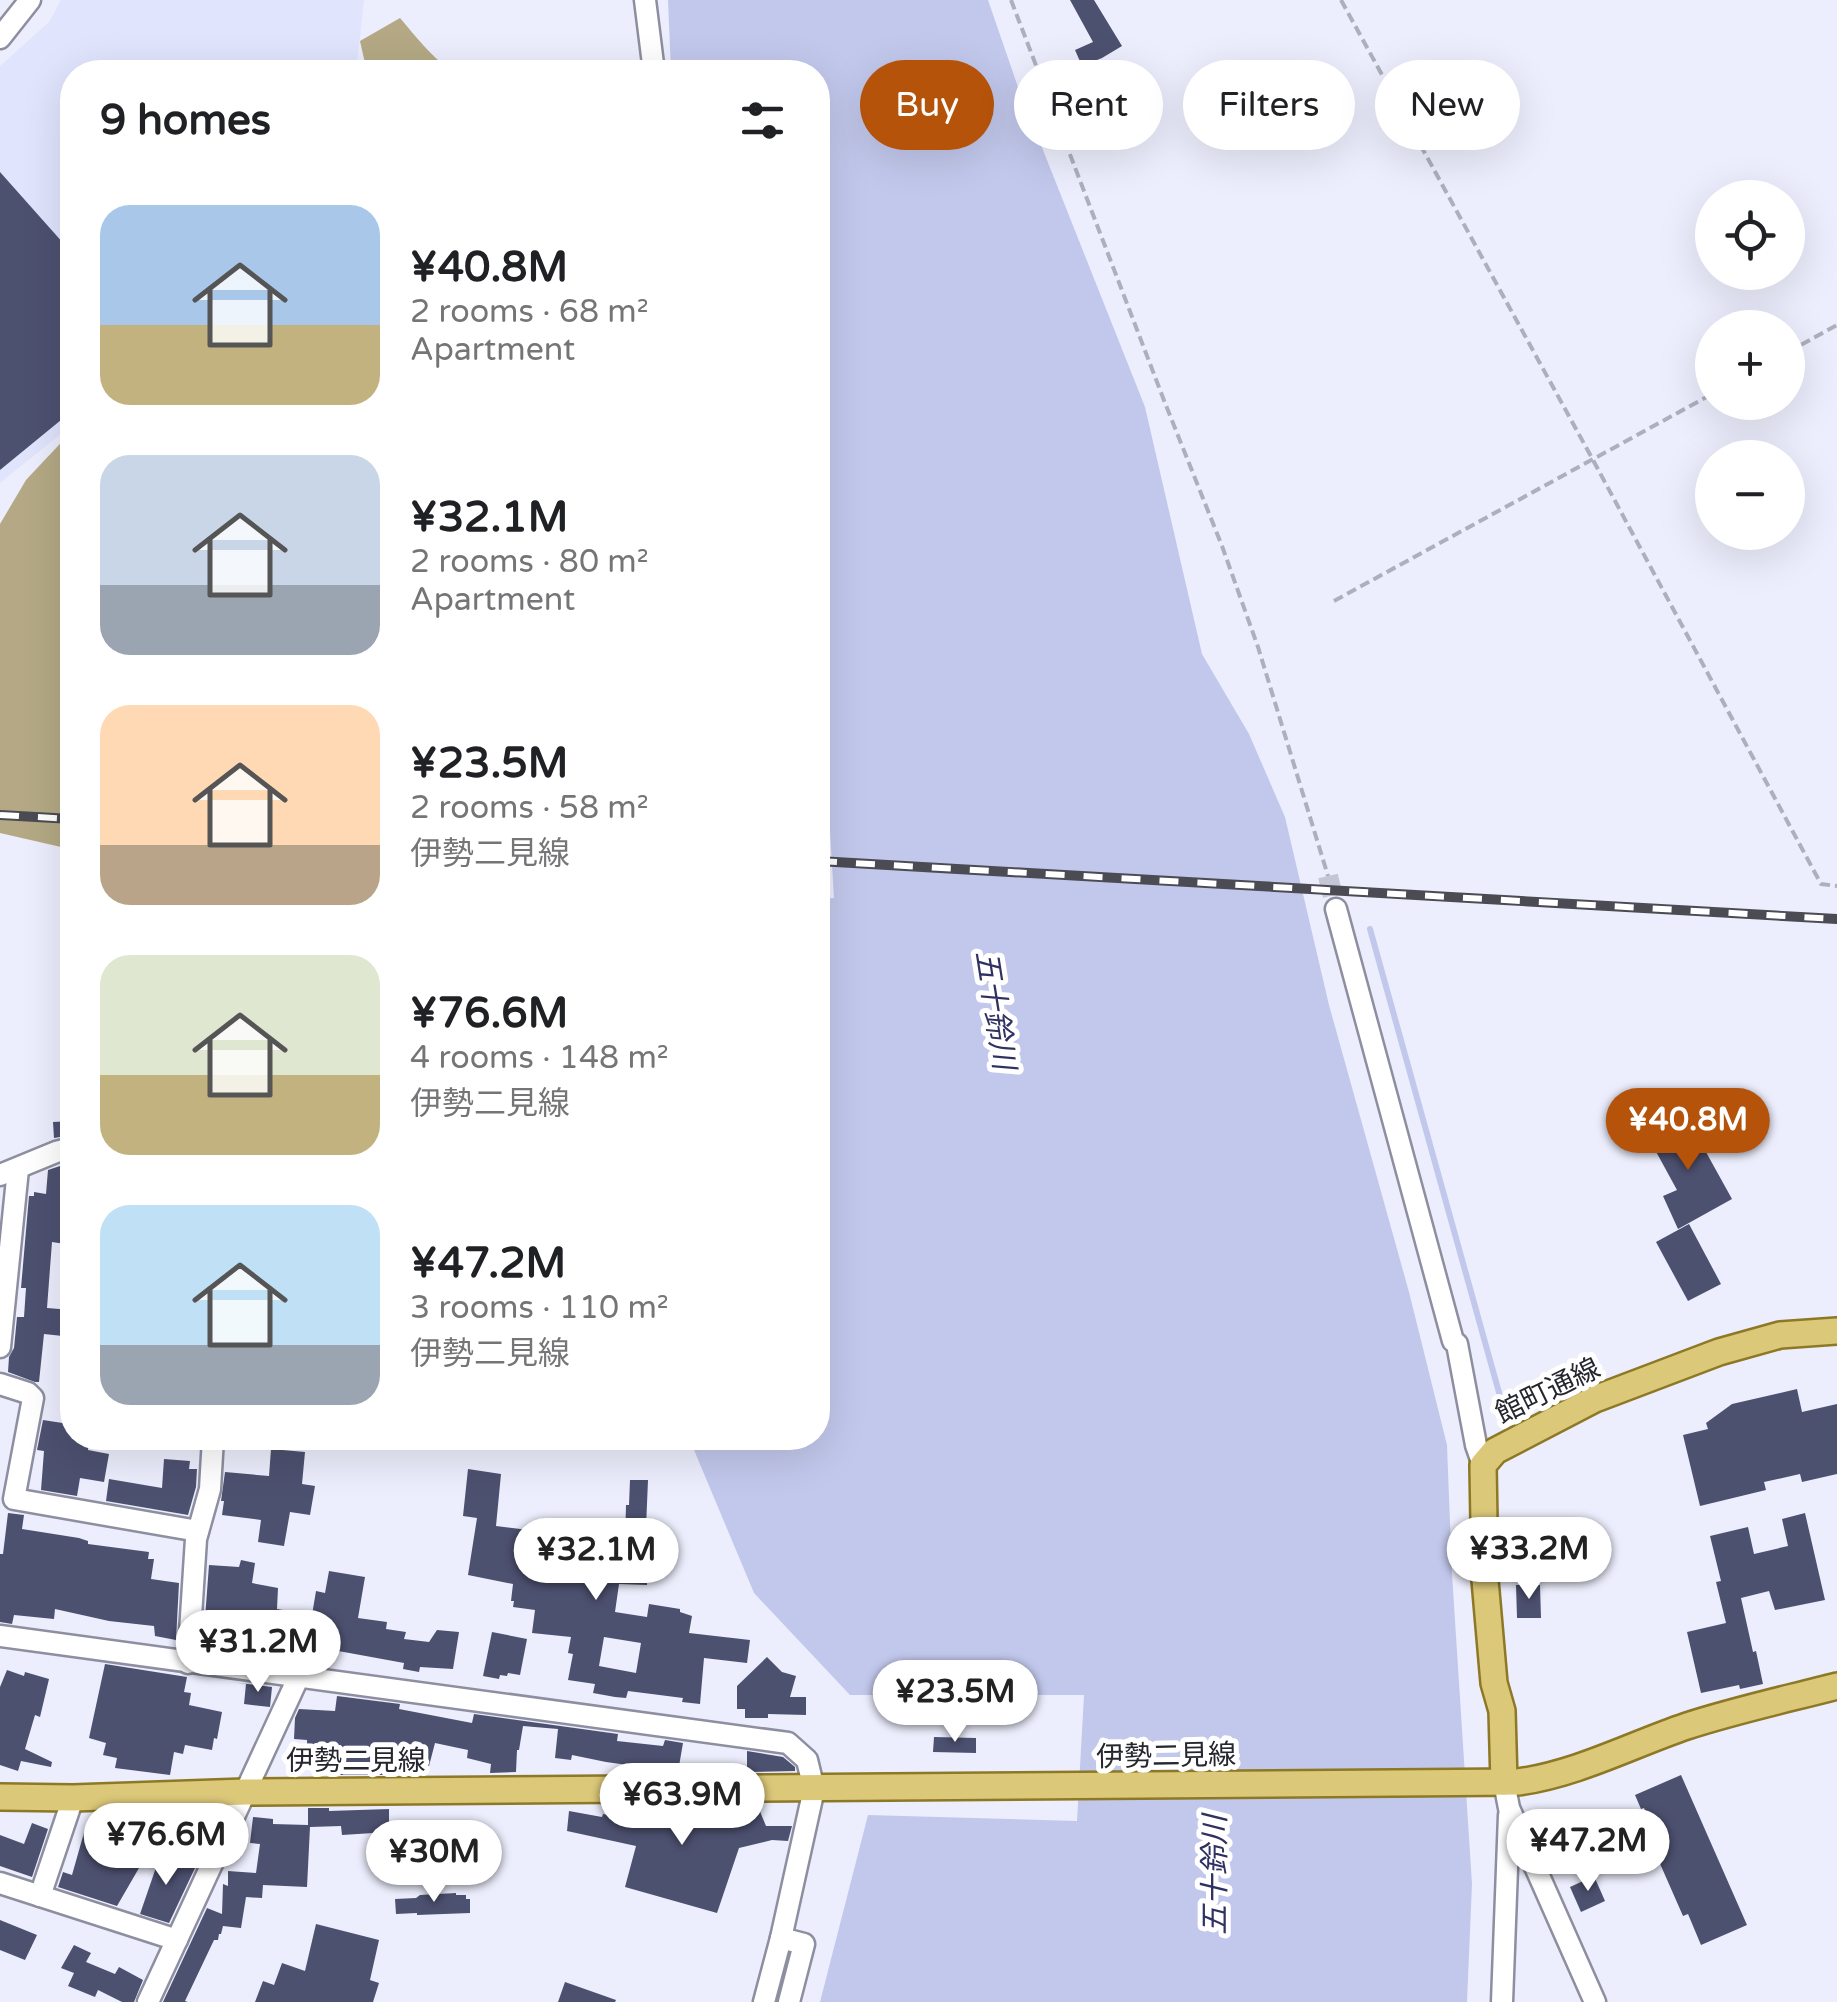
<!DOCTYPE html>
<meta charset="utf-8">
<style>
body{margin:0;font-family:"Varela Round","Noto Sans JP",sans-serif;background:#f2f2f2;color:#202124;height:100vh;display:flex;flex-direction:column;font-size:38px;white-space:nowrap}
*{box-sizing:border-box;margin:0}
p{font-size:32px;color:#757577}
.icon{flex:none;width:55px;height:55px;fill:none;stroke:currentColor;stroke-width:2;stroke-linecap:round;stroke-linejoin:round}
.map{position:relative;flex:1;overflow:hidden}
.panel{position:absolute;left:60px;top:60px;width:770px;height:1390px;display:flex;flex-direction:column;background:#fff;border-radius:40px;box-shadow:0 10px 40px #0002}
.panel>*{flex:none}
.hud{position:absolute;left:860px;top:60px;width:825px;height:90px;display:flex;gap:20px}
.fabs{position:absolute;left:1695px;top:180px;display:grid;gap:20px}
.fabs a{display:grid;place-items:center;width:110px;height:110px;border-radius:50%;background:#fff;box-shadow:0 10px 40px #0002;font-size:50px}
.price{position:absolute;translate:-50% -85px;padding:0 22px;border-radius:35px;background:#fff;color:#222;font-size:32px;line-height:65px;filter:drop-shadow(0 2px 5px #0008)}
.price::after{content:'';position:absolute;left:50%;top:60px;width:30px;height:22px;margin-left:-15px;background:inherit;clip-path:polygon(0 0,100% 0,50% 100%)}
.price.on{background:#b45309;color:#fff}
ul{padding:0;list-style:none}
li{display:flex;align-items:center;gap:30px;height:250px;padding:0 40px}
li span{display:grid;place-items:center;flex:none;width:280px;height:200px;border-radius:30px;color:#555}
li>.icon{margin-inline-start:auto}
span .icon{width:120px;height:120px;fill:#fffc;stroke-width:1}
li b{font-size:42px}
h2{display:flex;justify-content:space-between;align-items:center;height:120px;padding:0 40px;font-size:42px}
.chip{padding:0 35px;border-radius:45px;background:#fff;box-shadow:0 10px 40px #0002;font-size:35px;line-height:90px}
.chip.on{background:#b45309;color:#fff}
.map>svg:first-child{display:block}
.built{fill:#e0e4fd}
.forest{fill:#b4a984}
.water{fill:#c2c8ec}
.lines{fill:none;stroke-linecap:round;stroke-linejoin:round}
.stream{stroke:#c2c8ec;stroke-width:6}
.building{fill:#4d5170;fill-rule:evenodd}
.minor-tunnel{stroke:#c4c6d4;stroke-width:20;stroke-dasharray:20 10;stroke-linecap:butt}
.minor-casing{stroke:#8d8fa0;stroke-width:25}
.major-casing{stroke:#8d7825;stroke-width:30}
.path{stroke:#adafbc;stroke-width:4;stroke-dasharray:10 5;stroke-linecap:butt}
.minor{stroke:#fff;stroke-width:20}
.major{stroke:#dcc879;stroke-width:25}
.rail-casing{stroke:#4a4b53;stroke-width:10}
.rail{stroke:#fff;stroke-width:6;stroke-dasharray:19;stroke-linecap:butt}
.labels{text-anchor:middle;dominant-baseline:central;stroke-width:10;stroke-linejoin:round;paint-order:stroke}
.street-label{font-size:28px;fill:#26272e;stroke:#fff}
.water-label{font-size:30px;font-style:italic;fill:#2f3261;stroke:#fff}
</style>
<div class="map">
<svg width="1837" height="2002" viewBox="0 0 1837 2002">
<rect width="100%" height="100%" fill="#eceefd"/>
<polygon class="built" points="61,0 364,0 356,72 72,72 72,425 0,483 0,66 49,22"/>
<g class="forest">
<path d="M400,18C414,34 439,68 459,72H367L360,41Z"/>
<polygon points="72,431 72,847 61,847 0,833 0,524 26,480"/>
</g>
<polygon class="water" points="668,0 988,0 1018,87 1145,407 1202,654 1249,734 1285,817 1329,1005 1409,1292 1447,1445 1452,1574 1472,1884 1467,2002 820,2002 868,1815 1077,1821 1084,1695 850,1695 754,1593 689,1438 818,1438 818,899 834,898 830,831 818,830 818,72 671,72"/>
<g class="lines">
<polyline class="stream" points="1370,929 1505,1414"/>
</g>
<g class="building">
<polygon points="1070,0 1094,0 1122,46 1102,58 1082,66 1075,50 1093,42"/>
<polygon points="0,172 72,253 72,411 0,470"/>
<polygon points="1686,1116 1732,1199 1678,1229 1663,1196 1677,1190 1648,1137"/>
<polygon points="72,1121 72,1135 54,1138 53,1122"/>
<polygon points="72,1162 72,1179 65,1178 62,1209 72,1210 72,1245 52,1242 47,1308 72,1310 72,1337 44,1334 39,1382 35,1382 8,1372 9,1357 14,1348 17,1317 24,1317 26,1288 21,1288 29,1196 34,1196 34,1192 46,1194 48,1170"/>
<polygon points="1689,1224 1721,1284 1688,1301 1656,1242"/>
<polygon points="1797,1389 1802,1412 1837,1404 1837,1474 1802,1482 1800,1474 1764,1482 1766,1490 1700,1506 1683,1435 1708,1429 1706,1423 1732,1404"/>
<polygon points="43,1420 69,1424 72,1426 72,1438 89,1438 88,1450 109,1454 104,1482 80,1478 77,1496 41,1490 44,1451 37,1450"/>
<polygon points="271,1449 305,1452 302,1484 315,1486 310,1515 290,1512 284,1546 258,1542 261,1520 222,1515 224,1501 221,1501 225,1472 269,1476"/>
<polygon points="164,1459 190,1461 189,1469 197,1469 196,1487 188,1515 106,1501 109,1479 162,1488"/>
<path d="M468,1469L501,1474L496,1526L554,1533L552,1562L565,1563L564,1572L600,1576L604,1545L619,1547V1543H625L626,1505H629L630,1480H648L645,1552H648L647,1585L619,1584L615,1612L647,1617L649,1604L680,1609V1612L692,1616L689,1633L750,1640L747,1663L704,1658L700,1704L682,1702L683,1698L628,1691L626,1698L615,1697L593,1693L595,1684L568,1680L573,1654L568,1653L571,1637L532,1633L535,1610L513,1607L514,1601H511L513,1584L468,1575L477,1518L463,1516ZM604,1637L641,1643L636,1673L599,1666Z"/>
<polygon points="8,1513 24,1515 22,1529 79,1538 88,1541 88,1544 149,1552 148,1559 154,1559 151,1579 179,1583 176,1640 155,1636 154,1626 109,1621 55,1609 54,1619 14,1615 12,1624 0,1622 0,1554 3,1554"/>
<polygon points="1805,1513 1825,1600 1775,1610 1769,1591 1741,1598 1753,1652 1756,1651 1763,1684 1740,1689 1739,1685 1701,1693 1687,1632 1726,1623 1716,1582 1721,1581 1710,1536 1748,1527 1754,1554 1788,1546 1782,1519"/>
<polygon points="241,1560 255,1563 252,1583 278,1588 277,1609 312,1615 316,1591 325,1593 329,1571 365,1577 358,1618 387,1622 386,1629 406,1632 404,1639 429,1642 437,1630 459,1632 453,1669 420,1667 419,1672 403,1669 404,1663 322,1648 319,1660 302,1657 303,1653 273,1646 272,1652 254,1650 254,1657 234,1654 235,1649 203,1645 209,1565 239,1567"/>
<polygon points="1516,1585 1540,1585 1541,1618 1517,1618"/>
<polygon points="492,1632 527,1639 520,1675 508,1673 507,1676 500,1675 499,1679 483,1676"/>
<polygon points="767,1657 782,1672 796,1676 790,1697 806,1697 806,1715 768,1714 768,1718 745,1718 745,1709 737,1709 737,1686"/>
<polygon points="105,1664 187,1677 184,1692 191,1693 189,1705 222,1712 217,1739 214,1738 212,1750 185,1745 183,1754 174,1752 170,1775 115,1768 117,1758 103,1755 106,1743 89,1738"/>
<polygon points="7,1670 24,1676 25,1672 49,1679 40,1717 35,1715 25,1749 52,1762 51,1767 21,1761 18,1771 0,1765 0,1687"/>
<polygon points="231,1682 272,1687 270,1707 244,1704 246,1684"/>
<polygon points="337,1696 400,1704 399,1709 472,1723 474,1714 618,1734 617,1741 663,1746 665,1740 683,1743 678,1772 606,1762 572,1755 571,1760 555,1758 558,1729 523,1726 519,1750 517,1750 516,1772 490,1773 491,1764 467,1758 468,1750 435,1743 429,1766 397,1765 397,1775 338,1775 338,1770 308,1770 307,1740 294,1739 295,1718 299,1709 335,1711"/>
<polygon points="934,1737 976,1738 976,1753 933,1752"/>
<polygon points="747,1751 783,1757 795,1767 795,1771 747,1772"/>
<polygon points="1681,1775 1747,1925 1701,1945 1688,1914 1683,1916 1654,1850 1661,1846 1644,1808 1641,1809 1635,1795"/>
<polygon points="731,1806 759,1809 766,1826 792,1826 788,1841 772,1840 739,1848 717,1913 625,1887 636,1846 567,1831 569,1811 602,1817 603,1814 613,1816 615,1811 643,1818 649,1807 680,1807 680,1811"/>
<polygon points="308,1808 329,1808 329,1811 389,1809 389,1832 342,1835 341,1826 310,1827 307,1887 263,1885 262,1898 246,1897 241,1928 223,1926 221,1934 219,1934 218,1940 214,1940 185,2001 188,2002 163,2002 207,1908 222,1914 223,1884 228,1886 228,1871 256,1873 260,1844 250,1843 253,1817 273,1819 273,1824 308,1825"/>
<polygon points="187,1810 211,1815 205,1840 153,1829 156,1814 167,1815 168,1811"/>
<polygon points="87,1822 102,1825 101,1828 150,1849 117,1906 58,1887 63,1872 72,1875"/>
<polygon points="32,1823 48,1829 32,1877 0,1866 0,1835 24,1844"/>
<polygon points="161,1853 195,1868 169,1923 140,1914"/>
<polygon points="1594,1876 1605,1901 1581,1912 1570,1887"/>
<polygon points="456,1893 456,1895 466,1895 466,1899 470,1899 470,1913 417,1915 417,1913 396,1914 395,1899 416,1898 420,1895"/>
<polygon points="0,1920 37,1935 25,1960 0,1950"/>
<polygon points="316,1924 379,1940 370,1980 379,1983 373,2002 255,2002 263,1981 274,1985 282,1963 305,1971"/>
<polygon points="74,1945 91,1953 86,1962 115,1974 119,1967 143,1980 134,2002 122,2002 98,1990 95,1997 68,1986 74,1973 61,1968"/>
<polygon points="565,1982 616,2000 615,2002 558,2002"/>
</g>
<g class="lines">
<polyline class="minor-tunnel" points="1328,876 1336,909"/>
<defs>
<g id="minor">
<polyline points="645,0 654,72"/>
<polyline points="0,38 30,0"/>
<polyline points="1336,909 1453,1341 1457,1344 1476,1445 1483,1465"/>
<polyline points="0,1175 56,1152 72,1148"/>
<polyline points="0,1347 18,1169"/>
<polyline points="0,1384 28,1393 33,1398 14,1499 198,1531"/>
<polyline points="0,1636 788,1743 807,1760 814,1789 781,1938 804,1944 789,2002"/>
<polyline points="188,1663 196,1539 210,1489 213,1438"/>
<polyline points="1504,1782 1509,1808 1595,2002"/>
<polyline points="0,1883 177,1940"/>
<polyline points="40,1896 73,1798"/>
<polyline points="148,2002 299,1676"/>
<polyline points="764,2002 781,1938"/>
<polyline points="1502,2002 1509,1815"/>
</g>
<g id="major">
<polyline points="1504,1782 1502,1711 1494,1683 1485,1580 1483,1465 1495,1451 1595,1399 1719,1352 1780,1335 1837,1331"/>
<path d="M0,1797L73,1798L245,1792L1518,1782C1577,1774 1631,1745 1687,1726C1736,1710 1787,1699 1837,1686"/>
</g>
</defs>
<use href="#minor" class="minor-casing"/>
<use href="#major" class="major-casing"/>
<g class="path">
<polyline points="1011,0 1165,403 1222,546 1258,647 1328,876"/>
<polyline points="1341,0 1593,460 1821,884 1837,886"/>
<polyline points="1788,352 1837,325"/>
<polyline points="1334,601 1712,394"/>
</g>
<use href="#minor" class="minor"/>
<use href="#major" class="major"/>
<defs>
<g id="rail">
<polyline points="0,815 72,819"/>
<polyline points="818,861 1837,919"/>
</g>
</defs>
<use href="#rail" class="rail-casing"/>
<use href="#rail" class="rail"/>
</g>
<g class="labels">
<g class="street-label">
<text transform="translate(1548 1391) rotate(-26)">館町通線</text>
<text transform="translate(1166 1756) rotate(-1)">伊勢二見線</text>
<text x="356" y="1761">伊勢二見線</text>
</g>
<g class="water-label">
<text transform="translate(995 1010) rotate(81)">五十鈴川</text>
<text transform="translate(1215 1875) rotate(-90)">五十鈴川</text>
</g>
</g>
</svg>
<div class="fabs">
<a><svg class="icon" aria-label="locate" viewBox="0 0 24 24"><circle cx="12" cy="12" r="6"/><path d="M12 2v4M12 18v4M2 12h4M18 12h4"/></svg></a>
<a>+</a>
<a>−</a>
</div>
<b class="price on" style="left:1688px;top:1173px">¥40.8M</b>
<b class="price" style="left:1529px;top:1602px">¥33.2M</b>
<b class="price" style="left:596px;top:1603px">¥32.1M</b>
<b class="price" style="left:258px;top:1695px">¥31.2M</b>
<b class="price" style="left:955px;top:1745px">¥23.5M</b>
<b class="price" style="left:682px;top:1848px">¥63.9M</b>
<b class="price" style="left:166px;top:1888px">¥76.6M</b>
<b class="price" style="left:1588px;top:1894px">¥47.2M</b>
<b class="price" style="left:434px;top:1905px">¥30M</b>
<div class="hud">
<a class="chip on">Buy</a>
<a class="chip">Rent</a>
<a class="chip">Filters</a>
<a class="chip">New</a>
</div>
<section class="panel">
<h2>9 homes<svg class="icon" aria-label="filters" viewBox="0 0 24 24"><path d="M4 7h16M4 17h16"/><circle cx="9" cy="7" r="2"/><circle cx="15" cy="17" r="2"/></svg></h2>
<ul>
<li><span style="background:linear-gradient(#a9c7e8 60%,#c2b280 0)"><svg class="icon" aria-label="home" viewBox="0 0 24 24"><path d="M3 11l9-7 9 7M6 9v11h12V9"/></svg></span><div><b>¥40.8M</b><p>2 rooms · 68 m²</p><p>Apartment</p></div></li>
<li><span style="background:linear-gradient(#c9d6e8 65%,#9aa5b1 0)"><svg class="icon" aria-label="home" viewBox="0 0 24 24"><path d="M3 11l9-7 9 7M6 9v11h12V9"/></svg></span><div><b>¥32.1M</b><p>2 rooms · 80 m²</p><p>Apartment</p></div></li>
<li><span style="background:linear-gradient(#ffd9b3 70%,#b9a48a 0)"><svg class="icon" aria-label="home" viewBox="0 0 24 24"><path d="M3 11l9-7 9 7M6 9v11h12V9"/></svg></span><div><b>¥23.5M</b><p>2 rooms · 58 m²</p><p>伊勢二見線</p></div></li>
<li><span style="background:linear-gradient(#dfe7d0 60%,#c2b280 0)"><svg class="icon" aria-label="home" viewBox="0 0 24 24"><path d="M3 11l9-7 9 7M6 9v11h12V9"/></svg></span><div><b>¥76.6M</b><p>4 rooms · 148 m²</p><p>伊勢二見線</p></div></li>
<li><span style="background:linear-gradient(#bfe0f5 70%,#9aa5b1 0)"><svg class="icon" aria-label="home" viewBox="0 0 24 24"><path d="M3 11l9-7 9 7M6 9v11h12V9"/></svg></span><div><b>¥47.2M</b><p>3 rooms · 110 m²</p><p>伊勢二見線</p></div></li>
</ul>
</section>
</div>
